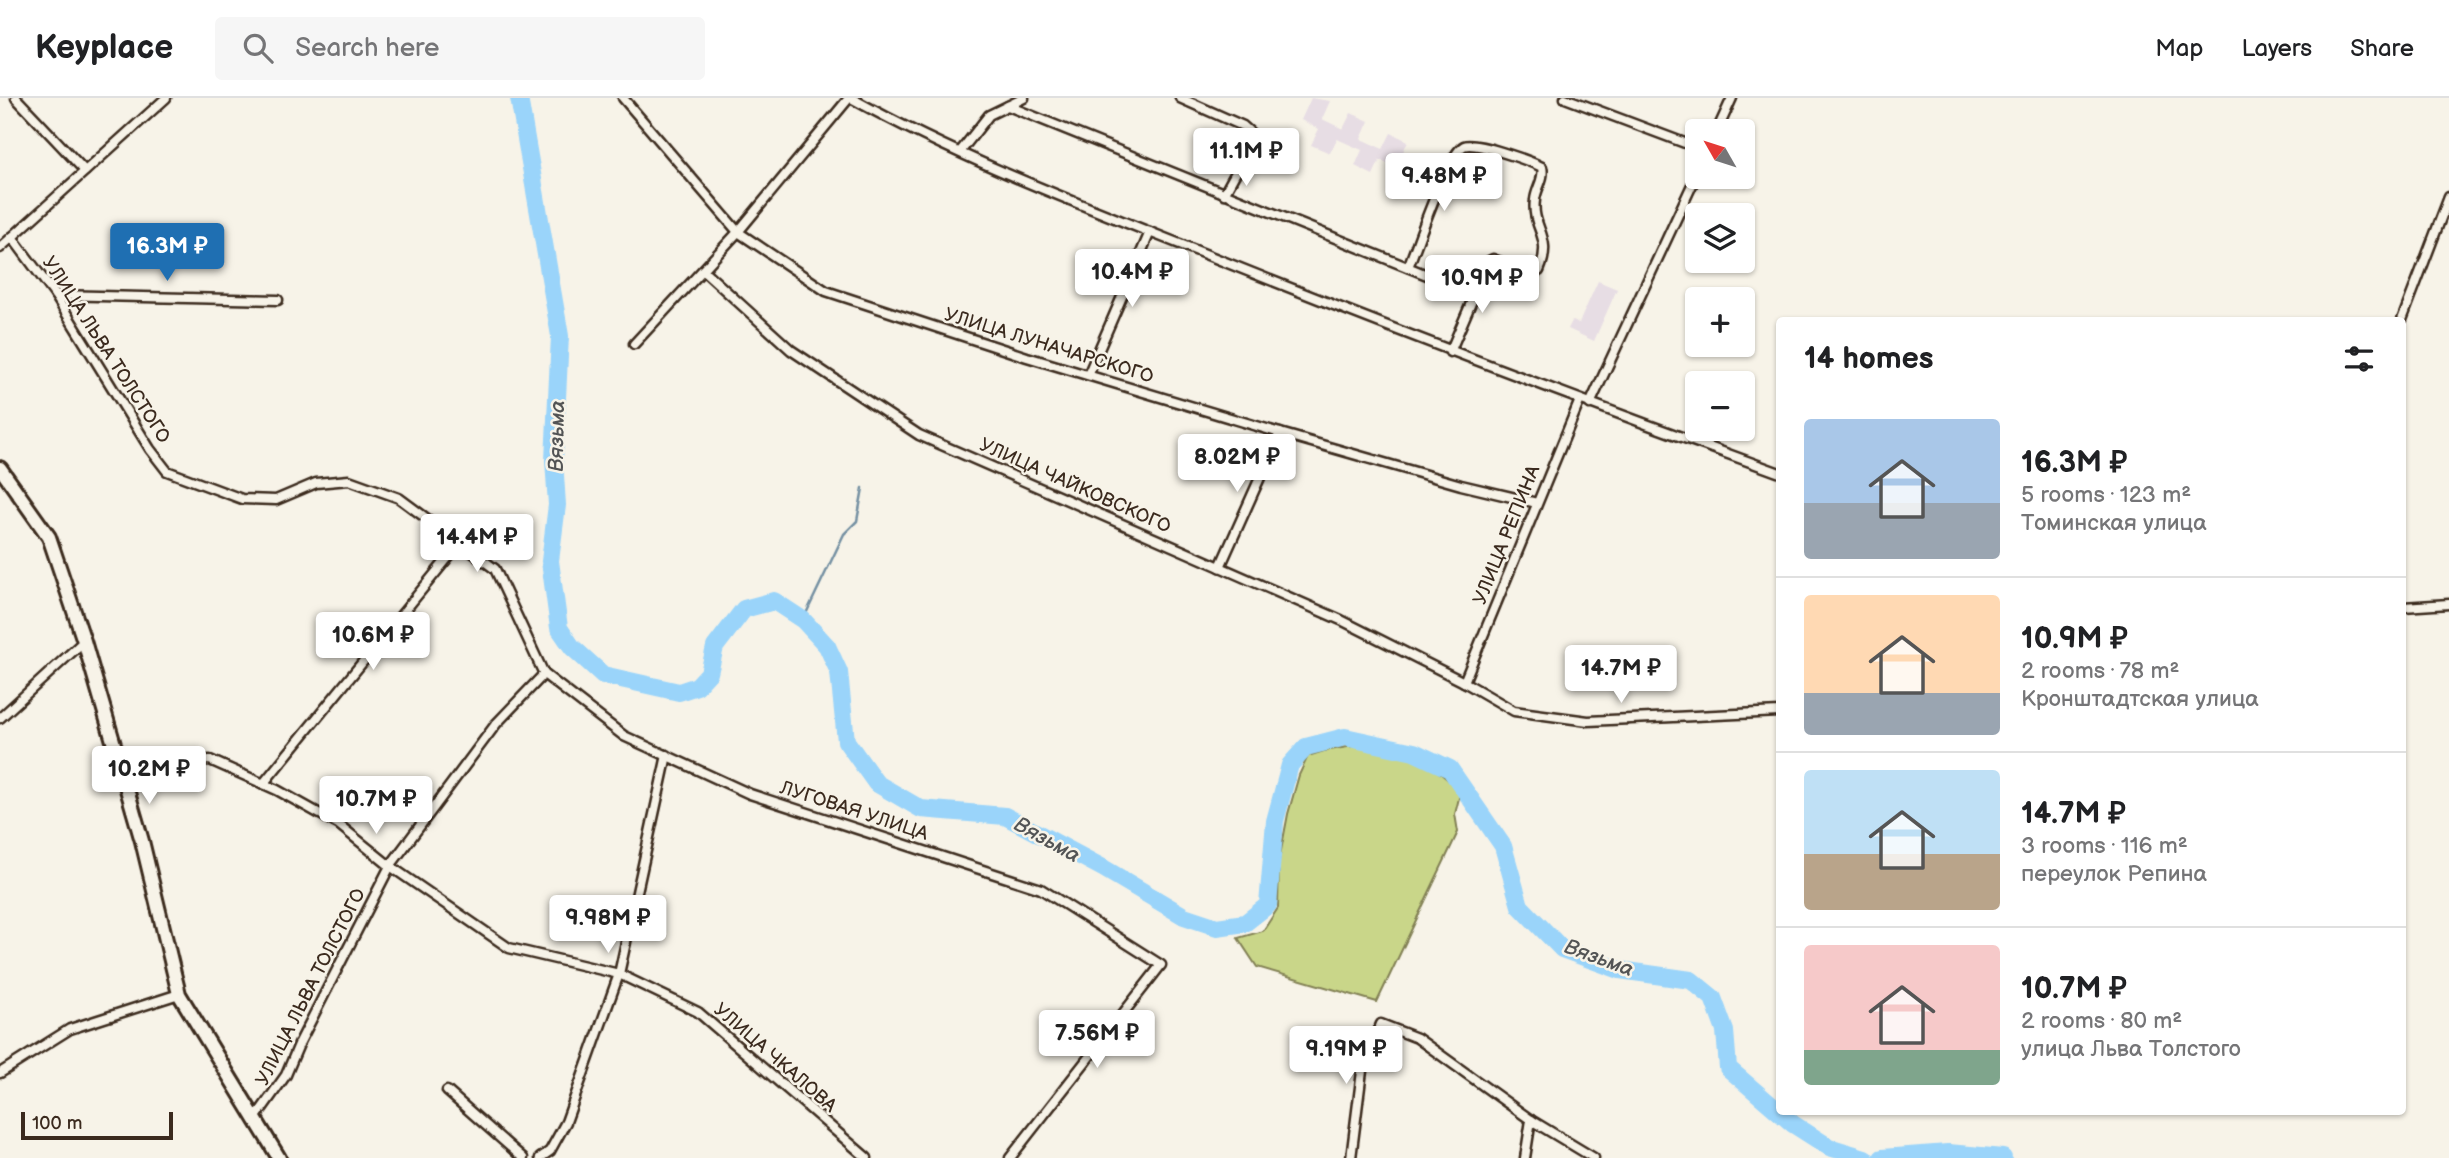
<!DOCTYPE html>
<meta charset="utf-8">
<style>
body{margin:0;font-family:"Balsamiq Sans",sans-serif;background:#f6f6f6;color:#202124;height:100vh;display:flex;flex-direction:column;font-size:26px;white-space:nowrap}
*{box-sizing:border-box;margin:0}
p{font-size:23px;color:#757577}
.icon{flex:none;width:38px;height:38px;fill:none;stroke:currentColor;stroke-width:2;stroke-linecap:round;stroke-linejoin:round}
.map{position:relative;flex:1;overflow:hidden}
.details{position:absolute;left:1776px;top:219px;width:630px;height:798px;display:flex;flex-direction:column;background:#fff;border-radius:7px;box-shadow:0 2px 5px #0004}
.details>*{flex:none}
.needle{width:46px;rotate:309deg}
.buttons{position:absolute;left:1685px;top:21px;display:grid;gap:14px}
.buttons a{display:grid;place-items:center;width:70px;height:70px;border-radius:7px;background:#fff;box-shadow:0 2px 5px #0004;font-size:35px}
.scale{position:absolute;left:21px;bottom:18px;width:152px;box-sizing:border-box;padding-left:7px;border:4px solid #3b2a1e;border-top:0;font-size:19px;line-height:24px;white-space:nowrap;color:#3b2a1e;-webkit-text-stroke:5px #f7f3e8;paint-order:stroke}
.price{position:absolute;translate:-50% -60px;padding:0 16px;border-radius:7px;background:#fff;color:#222;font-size:23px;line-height:46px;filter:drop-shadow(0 2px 4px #0008)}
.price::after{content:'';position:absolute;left:50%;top:42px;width:21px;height:16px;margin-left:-10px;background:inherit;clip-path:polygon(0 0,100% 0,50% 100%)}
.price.current{background:#1f6fb2;color:#fff}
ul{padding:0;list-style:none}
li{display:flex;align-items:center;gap:21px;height:175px;padding:0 28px}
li+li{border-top:2px solid #e0e0e0}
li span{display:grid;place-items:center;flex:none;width:196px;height:140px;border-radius:7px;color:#555}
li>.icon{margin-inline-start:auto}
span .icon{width:84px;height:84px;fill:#fffc;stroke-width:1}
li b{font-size:30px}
h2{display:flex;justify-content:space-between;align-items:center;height:84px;padding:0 28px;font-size:30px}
header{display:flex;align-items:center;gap:42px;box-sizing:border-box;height:98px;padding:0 35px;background:#fff;border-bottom:2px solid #e0e0e0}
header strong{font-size:33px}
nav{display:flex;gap:38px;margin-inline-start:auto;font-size:24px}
.search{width:490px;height:63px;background:#f6f6f6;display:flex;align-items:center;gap:18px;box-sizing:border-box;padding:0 24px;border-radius:7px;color:#757577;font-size:26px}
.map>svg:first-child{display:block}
.built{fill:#e7dde4}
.green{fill:#c9d689;stroke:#828054;stroke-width:2}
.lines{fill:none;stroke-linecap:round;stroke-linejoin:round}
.stream{stroke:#7490a2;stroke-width:2.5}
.river{stroke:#9ad4fa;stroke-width:18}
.minor-casing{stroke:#3b2a1e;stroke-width:13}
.secondary-casing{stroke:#3b2a1e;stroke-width:18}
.minor{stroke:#f7f3e8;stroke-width:8}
.secondary{stroke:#f7f3e8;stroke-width:12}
.labels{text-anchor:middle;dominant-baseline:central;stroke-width:5;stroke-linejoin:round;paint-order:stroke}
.street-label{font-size:19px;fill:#3b2a1e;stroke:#f7f3e8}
.water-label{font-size:21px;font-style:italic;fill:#535455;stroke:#f7f3e8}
</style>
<header>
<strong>Keyplace</strong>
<div class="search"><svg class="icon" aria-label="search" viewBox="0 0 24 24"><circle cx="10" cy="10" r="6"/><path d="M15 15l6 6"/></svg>Search here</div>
<nav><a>Map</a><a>Layers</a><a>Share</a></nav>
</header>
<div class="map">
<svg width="2449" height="1060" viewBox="0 0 2449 1060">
<rect width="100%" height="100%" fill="#f7f3e8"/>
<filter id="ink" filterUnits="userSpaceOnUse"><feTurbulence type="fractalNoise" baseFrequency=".0143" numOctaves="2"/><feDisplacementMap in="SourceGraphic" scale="14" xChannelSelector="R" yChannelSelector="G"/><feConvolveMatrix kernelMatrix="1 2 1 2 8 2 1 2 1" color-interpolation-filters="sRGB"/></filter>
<g filter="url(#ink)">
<g class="built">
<polygon points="1311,0 1330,3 1322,21 1343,31 1351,15 1369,23 1361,41 1383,51 1391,35 1408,43 1396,69 1380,62 1373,77 1355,68 1362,52 1337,41 1330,55 1311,47 1319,31 1301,22"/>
<polygon points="1598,183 1617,191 1594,243 1568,231 1572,223 1579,225"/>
</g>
<path class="green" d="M1359,647C1396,653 1438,663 1460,696L1455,716L1458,734L1377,904L1257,869L1238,840L1263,833L1278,810L1279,763L1288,716L1299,677L1308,658L1324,653Z"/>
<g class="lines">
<polyline class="stream" points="803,522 844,436 857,423 863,390"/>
<g class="river">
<polyline points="519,0 560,238 554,362 557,407 550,463 559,530 572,549 603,577 679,594 697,588 709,575 715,549 744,511 774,503 803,522 827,548 839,574 846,643 876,685 921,711 1005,718 1103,770 1184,818 1217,829 1245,825 1268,807 1275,723 1290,667 1306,649 1345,639 1414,654 1450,671 1503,748 1520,808 1562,851 1620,872 1691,882 1713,900 1725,933 1728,970 1793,1026 1829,1049 1865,1060"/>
<polyline points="1882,1060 1948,1055 2003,1060"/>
</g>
<defs>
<g id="minor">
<polyline points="16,0 85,73"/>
<polyline points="623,0 738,134 826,193 1027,259 1280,335 1461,387 1537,405"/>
<path d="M851,0C968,65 1095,112 1220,162C1405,236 1592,307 1780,375"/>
<polyline points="1180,0 1243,28 1252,36 1251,47 1224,96"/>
<polyline points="1565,0 1698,50"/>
<polyline points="1008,8 1474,196"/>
<polyline points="1717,33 1732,0"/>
<polyline points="960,54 989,17 1024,0"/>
<polyline points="12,139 55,197 150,351 167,373 242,401 276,402 316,385 349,382 399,400 495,471 544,576 496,626 390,768 300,944 286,977 254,1022"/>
<polyline points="0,150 166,0"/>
<path d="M1408,169C1417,148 1447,56 1464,48C1475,43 1530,63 1542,69C1545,81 1536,90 1535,102C1531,131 1554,138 1539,173L1529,175L1493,161L1489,163L1450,254"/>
<polyline points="703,172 791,252 919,337 1341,522 1464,584 1514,613 1588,623 1780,614"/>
<polyline points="55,197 278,202"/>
<polyline points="2402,222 2449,99"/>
<polyline points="634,246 738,134 849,0"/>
<polyline points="1088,277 1150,134"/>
<polyline points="1590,306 1698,74"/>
<polyline points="1220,469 1280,335"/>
<polyline points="2403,509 2449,506"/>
<polyline points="544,576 624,638 750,696 1041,791 1161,867 1010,1060"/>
<polyline points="1464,584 1580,302"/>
<polyline points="0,620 84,543"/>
<polyline points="120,669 210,662 277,692 338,726 390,768 509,850 619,876 698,914 867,1060"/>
<polyline points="263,686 460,445"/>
<polyline points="0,975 70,931 179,896"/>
<polyline points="447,993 523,1060"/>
<polyline points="540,1060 550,1053 566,1024 619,876 667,657"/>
<polyline points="1351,1060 1362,973 1381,926 1417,940 1531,1022 1594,1060"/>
<polyline points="1525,1060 1531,1022"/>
</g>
<polyline id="secondary" points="0,370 49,439 84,543 142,743 179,896 279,1060"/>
</defs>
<use href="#minor" class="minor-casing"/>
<use href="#secondary" class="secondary-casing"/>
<use href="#minor" class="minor"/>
<use href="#secondary" class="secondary"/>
</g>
</g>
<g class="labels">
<g class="street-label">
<text transform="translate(1049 248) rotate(17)">УЛИЦА ЛУНАЧАРСКОГО</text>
<text transform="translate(106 252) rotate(57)">УЛИЦА ЛЬВА ТОЛСТОГО</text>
<text transform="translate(1075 388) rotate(24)">УЛИЦА ЧАЙКОВСКОГО</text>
<text transform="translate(1507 437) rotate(-68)">УЛИЦА РЕПИНА</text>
<text transform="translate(854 713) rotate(18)">ЛУГОВАЯ УЛИЦА</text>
<text transform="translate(311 889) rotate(-63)">УЛИЦА ЛЬВА ТОЛСТОГО</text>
<text transform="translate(775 960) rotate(41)">УЛИЦА ЧКАЛОВА</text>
</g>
<g class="water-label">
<text transform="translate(557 338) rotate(-89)">Вязьма</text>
<text transform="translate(1047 742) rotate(29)">Вязьма</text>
<text transform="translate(1599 860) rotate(20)">Вязьма</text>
</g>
</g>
</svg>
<div class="buttons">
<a><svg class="needle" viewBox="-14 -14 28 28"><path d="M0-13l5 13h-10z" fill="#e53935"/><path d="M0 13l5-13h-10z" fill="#757577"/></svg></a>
<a><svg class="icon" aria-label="layers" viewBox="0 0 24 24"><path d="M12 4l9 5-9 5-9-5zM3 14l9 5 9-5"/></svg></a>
<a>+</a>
<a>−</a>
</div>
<div class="scale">100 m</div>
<b class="price" style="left:1246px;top:90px">11.1M ₽</b>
<b class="price" style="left:1444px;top:115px">9.48M ₽</b>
<b class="price current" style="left:167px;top:185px">16.3M ₽</b>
<b class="price" style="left:1132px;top:211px">10.4M ₽</b>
<b class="price" style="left:1482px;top:217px">10.9M ₽</b>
<b class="price" style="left:1237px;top:396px">8.02M ₽</b>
<b class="price" style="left:477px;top:476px">14.4M ₽</b>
<b class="price" style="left:373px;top:574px">10.6M ₽</b>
<b class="price" style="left:1621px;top:607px">14.7M ₽</b>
<b class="price" style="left:149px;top:708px">10.2M ₽</b>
<b class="price" style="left:376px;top:738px">10.7M ₽</b>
<b class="price" style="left:608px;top:857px">9.98M ₽</b>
<b class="price" style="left:1097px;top:972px">7.56M ₽</b>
<b class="price" style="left:1346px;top:988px">9.19M ₽</b>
<section class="details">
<h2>14 homes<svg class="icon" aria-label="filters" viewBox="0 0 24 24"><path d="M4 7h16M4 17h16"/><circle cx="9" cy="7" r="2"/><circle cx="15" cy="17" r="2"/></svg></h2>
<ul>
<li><span style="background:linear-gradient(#a9c7e8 60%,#9aa5b1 0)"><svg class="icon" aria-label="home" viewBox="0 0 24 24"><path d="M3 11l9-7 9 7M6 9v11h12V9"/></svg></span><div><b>16.3M ₽</b><p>5 rooms · 123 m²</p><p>Томинская улица</p></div></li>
<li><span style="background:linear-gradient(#ffd9b3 70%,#9aa5b1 0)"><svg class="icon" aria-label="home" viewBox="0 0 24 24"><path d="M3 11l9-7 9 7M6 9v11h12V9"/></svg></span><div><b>10.9M ₽</b><p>2 rooms · 78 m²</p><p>Кронштадтская улица</p></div></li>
<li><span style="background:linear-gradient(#bfe0f5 60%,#b9a48a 0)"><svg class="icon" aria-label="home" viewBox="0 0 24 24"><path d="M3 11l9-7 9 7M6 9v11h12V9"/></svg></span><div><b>14.7M ₽</b><p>3 rooms · 116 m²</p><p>переулок Репина</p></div></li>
<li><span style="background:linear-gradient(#f6c9c9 75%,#7fa58c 0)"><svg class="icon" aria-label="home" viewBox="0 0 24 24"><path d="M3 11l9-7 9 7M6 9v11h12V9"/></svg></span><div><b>10.7M ₽</b><p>2 rooms · 80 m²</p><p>улица Льва Толстого</p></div></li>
</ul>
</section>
</div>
